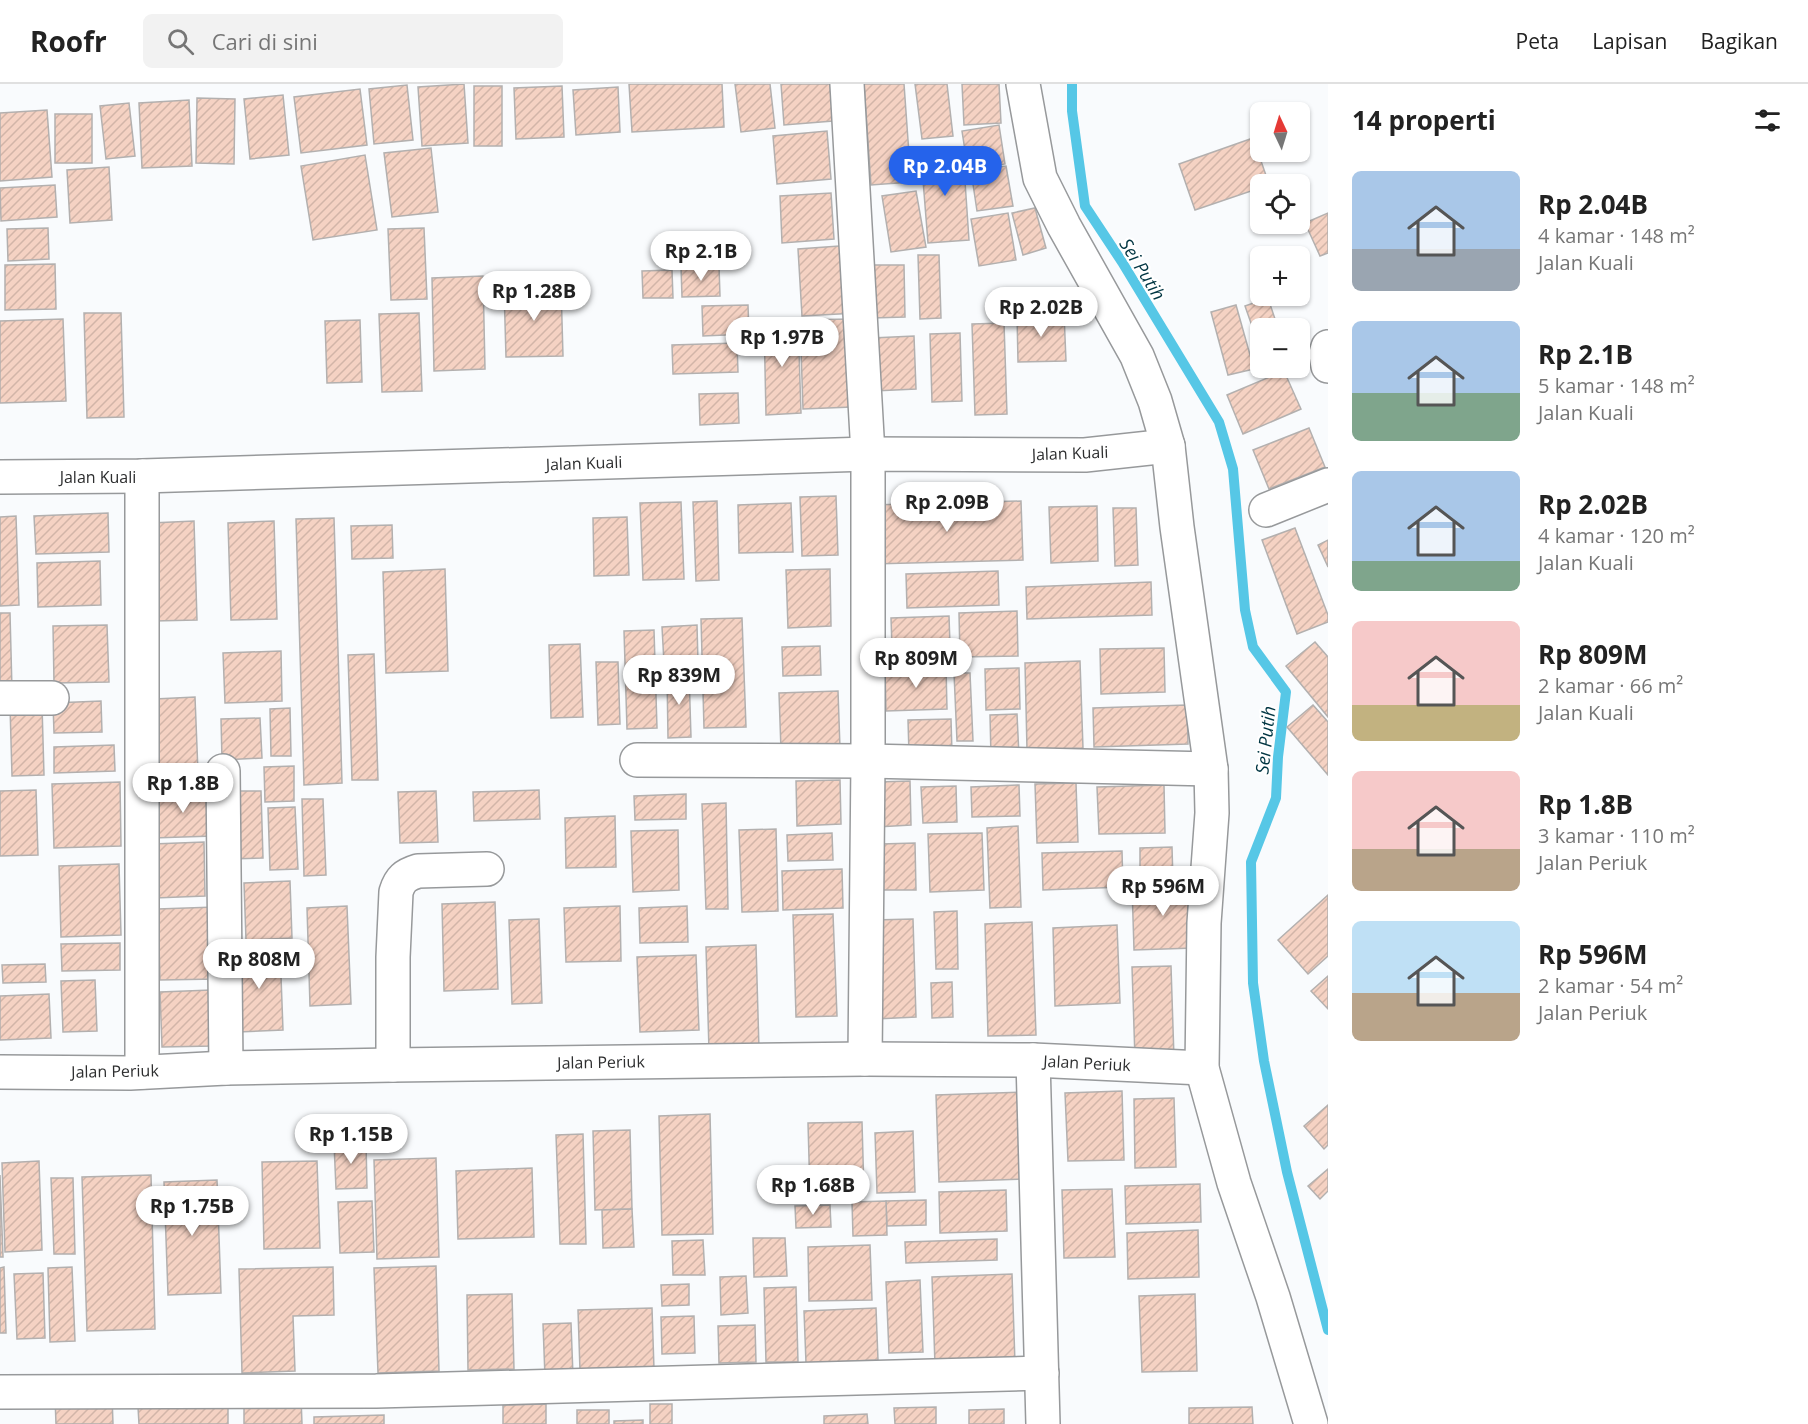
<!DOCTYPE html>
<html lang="id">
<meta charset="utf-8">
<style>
body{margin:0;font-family:"Open Sans",sans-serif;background:#f2f2f2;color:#222;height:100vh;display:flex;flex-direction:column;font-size:22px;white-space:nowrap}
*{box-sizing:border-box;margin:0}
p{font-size:20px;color:#767676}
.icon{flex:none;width:33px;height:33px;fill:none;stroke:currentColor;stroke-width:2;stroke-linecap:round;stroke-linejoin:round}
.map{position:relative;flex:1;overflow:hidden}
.panel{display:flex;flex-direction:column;background:#fff;width:480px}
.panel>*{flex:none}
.needle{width:39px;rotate:356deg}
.fabs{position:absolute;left:1250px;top:18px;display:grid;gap:12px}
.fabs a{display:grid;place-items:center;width:60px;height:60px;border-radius:9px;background:#fff;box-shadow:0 2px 4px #0004;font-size:30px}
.price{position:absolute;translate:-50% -51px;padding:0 14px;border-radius:21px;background:#fff;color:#222;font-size:20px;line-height:39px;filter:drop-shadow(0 2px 3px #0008)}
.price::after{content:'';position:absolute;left:50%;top:36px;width:18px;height:14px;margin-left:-9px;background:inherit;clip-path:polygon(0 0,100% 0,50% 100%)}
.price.on{background:#2563eb;color:#fff}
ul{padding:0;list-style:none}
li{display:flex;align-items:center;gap:18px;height:150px;padding:0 24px}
li span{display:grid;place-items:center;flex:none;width:168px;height:120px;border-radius:9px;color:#555}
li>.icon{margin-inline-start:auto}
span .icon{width:72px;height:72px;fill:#fffc;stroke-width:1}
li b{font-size:26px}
h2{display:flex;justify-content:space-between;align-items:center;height:72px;padding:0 24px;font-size:26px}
header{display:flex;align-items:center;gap:36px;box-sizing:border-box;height:84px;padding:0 30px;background:#fff;border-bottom:2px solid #e0e0e0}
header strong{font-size:28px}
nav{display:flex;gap:33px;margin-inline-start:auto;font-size:21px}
.search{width:420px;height:54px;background:#f2f2f2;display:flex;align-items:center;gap:15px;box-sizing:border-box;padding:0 21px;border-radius:9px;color:#767676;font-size:22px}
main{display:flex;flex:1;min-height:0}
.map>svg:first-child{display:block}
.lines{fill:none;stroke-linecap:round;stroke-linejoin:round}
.stream{stroke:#56c7e6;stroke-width:10}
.building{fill:url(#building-hatch);stroke:#b3b0af;stroke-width:1.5}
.minor-casing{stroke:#97999b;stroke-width:36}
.minor{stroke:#fff;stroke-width:33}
.labels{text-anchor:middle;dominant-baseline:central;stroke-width:4.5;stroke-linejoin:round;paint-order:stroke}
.street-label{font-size:16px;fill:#2d2e2f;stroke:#fff}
.water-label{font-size:18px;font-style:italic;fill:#003542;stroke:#fff}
</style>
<header>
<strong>Roofr</strong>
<div class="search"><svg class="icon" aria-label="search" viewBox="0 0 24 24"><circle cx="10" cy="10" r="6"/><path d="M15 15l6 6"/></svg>Cari di sini</div>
<nav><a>Peta</a><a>Lapisan</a><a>Bagikan</a></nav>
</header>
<main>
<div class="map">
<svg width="1328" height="1340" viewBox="0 0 1328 1340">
<defs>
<pattern id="building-hatch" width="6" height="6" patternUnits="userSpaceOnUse" patternTransform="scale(1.5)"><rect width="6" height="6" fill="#f5d2c3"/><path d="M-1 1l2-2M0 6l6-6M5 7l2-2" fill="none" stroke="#d2b5a8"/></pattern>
</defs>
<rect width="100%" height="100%" fill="#f9fbfd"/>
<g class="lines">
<polyline class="stream" points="1072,0 1072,27 1085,122 1122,178 1219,338 1233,385 1245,526 1253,563 1286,608 1278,673 1276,714 1251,778 1253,899 1264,977 1287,1088 1328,1246"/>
</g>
<g class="building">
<polygon points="464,0 468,59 422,62 418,3"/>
<polygon points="629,0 722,0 724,43 632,48"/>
<polygon points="735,0 770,0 775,44 741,48"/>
<polygon points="781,0 830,0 833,37 784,41"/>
<polygon points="864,0 904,0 911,98 871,101"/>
<polygon points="915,0 947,0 953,52 922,55"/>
<polygon points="962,0 999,0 1001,39 964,41"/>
<polygon points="407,1 413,56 374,60 369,5"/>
<rect x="474" y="2" width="28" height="60"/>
<polygon points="562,2 564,53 516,55 514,4"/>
<polygon points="618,3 620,48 576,51 573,6"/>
<polygon points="360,5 367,61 301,69 294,13"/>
<polygon points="283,11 289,71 250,75 244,15"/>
<polygon points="197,14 235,15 234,80 196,79"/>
<polygon points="189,16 192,82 142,84 139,19"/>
<polygon points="129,19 135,72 106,75 100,22"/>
<polygon points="47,26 52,93 0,97 0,29"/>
<rect x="55" y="30" width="37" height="49"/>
<polygon points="999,41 1005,80 968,86 962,47"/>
<polygon points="827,47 831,95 777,100 773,52"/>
<polygon points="1253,54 1269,100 1260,100 1260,104 1195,126 1179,80"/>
<polygon points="431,64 438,128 392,133 384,69"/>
<polygon points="963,68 969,156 928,159 921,71"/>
<polygon points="365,71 377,146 313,156 301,82"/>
<polygon points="1006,82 1013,122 977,127 971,87"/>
<polygon points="109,83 112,136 70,139 67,86"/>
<polygon points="55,101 57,133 1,137 0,104"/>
<polygon points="916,107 926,163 891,168 882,112"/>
<polygon points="831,109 834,155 782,159 780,112"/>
<polygon points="1035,124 1046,164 1023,171 1012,129"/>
<polygon points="1008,129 1016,176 979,182 971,135"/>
<polygon points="1328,129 1328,169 1320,172 1305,139"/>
<polygon points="48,144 49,175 8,177 7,145"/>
<polygon points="424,144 427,215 391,216 388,145"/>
<polygon points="853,161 857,229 802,232 798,165"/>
<polygon points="918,171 939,171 941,234 920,235"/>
<polygon points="55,180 56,225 5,226 5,181"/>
<polygon points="871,181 904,181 905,233 872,234"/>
<polygon points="719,182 720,212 682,213 681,183"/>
<polygon points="672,186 673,214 643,214 642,187"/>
<polygon points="483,192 485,285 434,287 432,194"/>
<polygon points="561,202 563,272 506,273 504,204"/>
<polygon points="1268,214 1278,244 1260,244 1260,265 1245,222"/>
<polygon points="748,221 749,250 703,252 702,222"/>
<polygon points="1236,221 1254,285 1228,291 1211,228"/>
<polygon points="84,229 121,229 124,333 87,334"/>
<polygon points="419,229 422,307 382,308 379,230"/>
<polygon points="1064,229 1066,277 1018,278 1017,231"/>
<polygon points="63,235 66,317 0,319 0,237"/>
<polygon points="850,235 852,323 803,325 800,236"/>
<polygon points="360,236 362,298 327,299 325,237"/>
<polygon points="798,237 801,329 766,331 764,238"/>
<polygon points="1004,239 1007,330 975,331 972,240"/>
<polygon points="960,249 962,317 932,318 930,250"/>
<polygon points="914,252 916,305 874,307 872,254"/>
<polygon points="737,259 738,288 673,290 672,261"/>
<polygon points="1284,287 1301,325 1243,350 1227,311"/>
<polygon points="738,309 739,339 700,341 699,310"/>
<polygon points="1309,344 1325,383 1269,405 1253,366"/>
<polygon points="836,412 838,471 802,472 800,413"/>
<polygon points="717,417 719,496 696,497 693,418"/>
<polygon points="1021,417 1023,476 872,480 871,421"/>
<polygon points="681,418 684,495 643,496 640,419"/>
<polygon points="791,419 793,468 739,469 738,421"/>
<polygon points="1097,422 1098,477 1051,479 1049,423"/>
<polygon points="1113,424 1136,424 1138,481 1115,482"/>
<polygon points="108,429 109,468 36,470 34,432"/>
<polygon points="16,432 19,521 0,522 0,433"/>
<polygon points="627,433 629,491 594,492 593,434"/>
<polygon points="334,434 342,699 304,701 296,435"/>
<polygon points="194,437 197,536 154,537 151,439"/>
<polygon points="274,437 277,535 231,536 228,439"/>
<polygon points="392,441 393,474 352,475 351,442"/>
<polygon points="1295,444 1328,531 1328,538 1297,550 1262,456"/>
<polygon points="1328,456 1328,483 1318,461"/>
<polygon points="100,477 101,521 38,523 37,479"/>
<polygon points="445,485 448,587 386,589 383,488"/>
<polygon points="830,485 831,542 788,544 786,486"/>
<polygon points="998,487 999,521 907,524 906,490"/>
<polygon points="1151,498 1152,531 1027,535 1026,503"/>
<polygon points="1017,527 1018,572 960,573 959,529"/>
<polygon points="0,529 10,529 12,606 0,606"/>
<polygon points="949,532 950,561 892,563 891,534"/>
<polygon points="742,534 746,643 704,644 701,535"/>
<polygon points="107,541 109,598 54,599 53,542"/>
<polygon points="697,541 698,578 664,579 662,543"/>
<polygon points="654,546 657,644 627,645 624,547"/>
<polygon points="1315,558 1328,573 1328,633 1286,582"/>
<polygon points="580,560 583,633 551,634 549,561"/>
<polygon points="820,562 821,591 783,592 782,563"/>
<polygon points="1164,564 1165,608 1101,610 1100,565"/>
<polygon points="281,567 282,617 225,619 223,569"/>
<polygon points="374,570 378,696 352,696 348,571"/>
<polygon points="1080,577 1083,664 1027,666 1025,579"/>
<polygon points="596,578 618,578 620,640 598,641"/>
<polygon points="946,583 947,625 886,627 885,585"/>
<polygon points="1019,584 1020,625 986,626 985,585"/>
<polygon points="689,589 691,653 668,654 667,590"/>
<polygon points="954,589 970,589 973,657 957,657"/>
<polygon points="838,607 840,664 781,666 779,609"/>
<polygon points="195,613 198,688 157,689 155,615"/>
<polygon points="101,617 102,648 54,649 53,619"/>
<polygon points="42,621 44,691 12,692 10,622"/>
<polygon points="1187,621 1188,660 1094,663 1093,624"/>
<polygon points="1313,621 1328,638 1328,691 1287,643"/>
<polygon points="290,624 291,672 271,672 270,625"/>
<polygon points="1017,630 1019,672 991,673 990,631"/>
<polygon points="260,634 262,674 222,676 221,635"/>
<polygon points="951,635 952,669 909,670 908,636"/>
<polygon points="114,661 115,687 54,689 54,663"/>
<polygon points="294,682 294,717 265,718 264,683"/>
<polygon points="840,696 841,740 797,742 796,697"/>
<polygon points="910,697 911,741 877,743 876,698"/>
<polygon points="120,698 121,762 54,764 52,700"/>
<polygon points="1076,699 1078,758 1037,759 1035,700"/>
<polygon points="1019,701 1020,732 972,733 971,703"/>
<polygon points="1164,701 1165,749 1099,750 1097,703"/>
<polygon points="956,702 957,738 923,739 921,703"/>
<polygon points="212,705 213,752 153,754 152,707"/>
<polygon points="36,706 38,771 0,772 0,707"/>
<polygon points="539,706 540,735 474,737 473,708"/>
<polygon points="228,707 261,707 263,774 230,775"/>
<polygon points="436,707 438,758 400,759 398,708"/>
<polygon points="686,710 686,735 635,736 634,712"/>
<polygon points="302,715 323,715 326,791 304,792"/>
<polygon points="726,719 728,825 706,825 702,720"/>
<polygon points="295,723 298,785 270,786 268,724"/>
<polygon points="615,732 616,783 566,784 565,734"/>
<polygon points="1018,742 1021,823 990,824 987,744"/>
<polygon points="776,745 778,827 742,828 739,746"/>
<polygon points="678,746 679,806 633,808 631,747"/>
<polygon points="832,749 833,776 788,777 787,751"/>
<polygon points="982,749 984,806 930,808 928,750"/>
<polygon points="204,758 205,812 155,814 153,760"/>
<polygon points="915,759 916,806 883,806 881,760"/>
<polygon points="1172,763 1173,796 1140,797 1140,764"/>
<polygon points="1122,767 1123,803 1043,806 1042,769"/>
<polygon points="119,780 121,851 61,853 59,782"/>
<polygon points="842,785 843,824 783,826 782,787"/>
<polygon points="290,797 292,854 246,856 244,799"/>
<polygon points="1192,800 1194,864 1134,866 1132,802"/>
<polygon points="1328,811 1328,872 1308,890 1278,856"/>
<polygon points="495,818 498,905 444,907 442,820"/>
<polygon points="347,822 351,920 310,922 307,824"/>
<polygon points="620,822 621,877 566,878 564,824"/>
<polygon points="687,822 688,858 640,859 639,824"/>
<polygon points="215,823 217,895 160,896 158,825"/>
<polygon points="957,827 958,885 936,885 934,828"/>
<polygon points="833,830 837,932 796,933 793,831"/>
<polygon points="539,835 542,919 512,920 509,836"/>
<polygon points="913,835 916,933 876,935 873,836"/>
<polygon points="1032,838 1036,951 988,952 985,840"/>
<polygon points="1117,841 1120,919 1055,922 1053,844"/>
<polygon points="120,859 120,886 62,887 61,860"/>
<polygon points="756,861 759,965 709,967 706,863"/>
<polygon points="280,865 283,946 238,948 235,867"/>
<polygon points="696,871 699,946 640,948 637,873"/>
<polygon points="45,880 46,898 3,899 2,881"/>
<polygon points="1171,882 1174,974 1135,975 1132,883"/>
<polygon points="1328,892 1328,925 1311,907"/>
<polygon points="95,896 97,947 63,948 61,897"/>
<polygon points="952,898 953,933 932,934 931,899"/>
<polygon points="211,906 213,962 162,963 160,908"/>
<polygon points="49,910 51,954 0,956 0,912"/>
<polygon points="1122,1007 1124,1076 1068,1077 1065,1009"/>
<polygon points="1022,1008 1024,1095 939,1098 936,1011"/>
<polygon points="1174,1014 1176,1083 1135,1084 1134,1015"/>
<polygon points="1328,1021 1328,1061 1324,1065 1304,1042"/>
<polygon points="710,1030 713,1150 662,1151 659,1032"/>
<polygon points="862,1038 864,1108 810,1110 808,1039"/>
<polygon points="630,1046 632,1125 595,1126 593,1047"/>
<polygon points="913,1047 915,1108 877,1109 875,1049"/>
<polygon points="583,1050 586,1160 560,1160 556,1051"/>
<polygon points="366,1058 367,1104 336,1105 334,1059"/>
<polygon points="436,1074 439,1173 377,1175 374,1076"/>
<polygon points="39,1077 42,1166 5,1168 2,1079"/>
<polygon points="317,1077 320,1164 264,1165 262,1078"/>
<polygon points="532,1084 534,1153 458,1155 456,1087"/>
<polygon points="1328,1085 1328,1107 1320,1115 1308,1102"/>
<polygon points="0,1091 3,1173 0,1173"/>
<polygon points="151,1091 155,1245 87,1247 82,1093"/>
<polygon points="51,1094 73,1094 75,1170 54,1170"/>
<polygon points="217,1096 221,1209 168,1211 164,1098"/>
<polygon points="1200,1100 1201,1138 1126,1140 1125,1102"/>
<polygon points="1112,1105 1115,1173 1064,1174 1062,1106"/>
<polygon points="1006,1106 1007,1147 940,1149 939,1108"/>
<polygon points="926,1116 926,1141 887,1142 886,1117"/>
<polygon points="372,1117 374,1168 340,1169 338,1118"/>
<polygon points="886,1117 887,1151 853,1152 852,1118"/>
<polygon points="830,1121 831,1143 796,1144 795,1122"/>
<polygon points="632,1125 634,1163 603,1164 602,1126"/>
<polygon points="1198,1146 1199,1193 1128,1195 1127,1149"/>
<polygon points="753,1154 785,1154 787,1192 754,1193"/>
<polygon points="997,1155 997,1176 906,1179 905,1158"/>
<polygon points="703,1156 705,1191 673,1191 672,1157"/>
<polygon points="870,1161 872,1216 809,1217 808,1163"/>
<polygon points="436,1182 439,1287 378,1289 374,1184"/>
<polygon points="4,1183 6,1249 0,1249 0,1184"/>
<polygon points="72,1183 75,1257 50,1258 48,1184"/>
<polygon points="333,1183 334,1231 293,1232 295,1287 242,1289 239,1185"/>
<polygon points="43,1189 45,1254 17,1255 14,1190"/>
<polygon points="1012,1190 1015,1279 935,1281 932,1193"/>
<polygon points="746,1192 748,1229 721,1231 720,1193"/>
<polygon points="920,1196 923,1268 889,1269 886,1198"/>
<polygon points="689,1200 689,1221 662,1222 661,1201"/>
<polygon points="796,1203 798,1278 766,1278 764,1204"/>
<polygon points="512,1210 514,1285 468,1286 467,1211"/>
<polygon points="1195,1210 1197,1287 1142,1288 1139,1212"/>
<polygon points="652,1224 654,1285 580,1287 578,1226"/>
<polygon points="876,1224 878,1276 806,1279 804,1227"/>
<polygon points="694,1232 695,1269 662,1270 661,1233"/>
<polygon points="571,1239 573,1292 545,1293 543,1240"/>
<polygon points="755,1241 756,1278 719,1279 718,1242"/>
<polygon points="112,1312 113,1340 56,1340 55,1313"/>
<polygon points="301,1313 302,1340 244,1340 244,1315"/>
<polygon points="546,1320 546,1340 503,1340 503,1321"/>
<rect x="650" y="1320" width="22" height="20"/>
<polygon points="228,1321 228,1340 139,1340 138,1323"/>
<polygon points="936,1323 936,1340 895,1340 894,1324"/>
<polygon points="1252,1323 1253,1340 1189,1340 1189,1324"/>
<polygon points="1004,1325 1004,1340 969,1340 969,1326"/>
<rect x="577" y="1326" width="32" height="14"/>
<polygon points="867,1330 868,1340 824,1340 824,1332"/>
<polygon points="384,1331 384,1340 314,1340 314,1333"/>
<polygon points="643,1336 643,1340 614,1340 614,1337"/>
</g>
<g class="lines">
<defs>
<g id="minor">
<polyline points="847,0 868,370 868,677 865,975"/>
<polyline points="1023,0 1040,94 1064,142 1137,272 1155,317 1168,362 1177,443 1211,685 1212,729 1204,839 1202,984 1234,1099 1273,1213 1311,1340"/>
<polyline points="1328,263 1326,270 1328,282"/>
<polyline points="0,393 142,392 868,370 1085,371 1168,362"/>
<polyline points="1266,426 1328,401"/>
<polyline points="0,614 52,614"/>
<polyline points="637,676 868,677 1211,685"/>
<polyline points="223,687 226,984"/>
<polyline points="1033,976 1043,1340"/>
<path d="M393,981V873L396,808C400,795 405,791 418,787L487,785"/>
<polyline points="0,988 130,989 226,984 393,981 865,975 1033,976 1202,984"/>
<polyline points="142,988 142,392"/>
<polyline points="0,1308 376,1307 1042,1289"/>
</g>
</defs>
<use href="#minor" class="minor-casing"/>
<use href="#minor" class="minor"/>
</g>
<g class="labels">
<g class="street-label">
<text transform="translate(1070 369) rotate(-2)">Jalan Kuali</text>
<text transform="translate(584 379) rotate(-2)">Jalan Kuali</text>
<text x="98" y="393">Jalan Kuali</text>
<text transform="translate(601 978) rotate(-1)">Jalan Periuk</text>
<text transform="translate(1087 979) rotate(3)">Jalan Periuk</text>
<text transform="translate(115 987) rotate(-1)">Jalan Periuk</text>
</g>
<g class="water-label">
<text transform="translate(1143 185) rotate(58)">Sei Putih</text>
<text transform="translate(1265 656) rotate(-84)">Sei Putih</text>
</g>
</g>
</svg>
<div class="fabs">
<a><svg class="needle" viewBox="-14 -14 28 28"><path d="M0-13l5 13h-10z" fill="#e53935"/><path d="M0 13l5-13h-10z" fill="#767676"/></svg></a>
<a><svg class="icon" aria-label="locate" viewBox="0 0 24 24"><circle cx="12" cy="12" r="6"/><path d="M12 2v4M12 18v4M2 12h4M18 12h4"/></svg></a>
<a>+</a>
<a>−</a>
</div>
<b class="price on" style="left:945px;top:113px">Rp 2.04B</b>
<b class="price" style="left:701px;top:198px">Rp 2.1B</b>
<b class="price" style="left:534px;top:238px">Rp 1.28B</b>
<b class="price" style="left:1041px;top:254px">Rp 2.02B</b>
<b class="price" style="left:782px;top:284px">Rp 1.97B</b>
<b class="price" style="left:947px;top:449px">Rp 2.09B</b>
<b class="price" style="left:916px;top:605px">Rp 809M</b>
<b class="price" style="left:679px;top:622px">Rp 839M</b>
<b class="price" style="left:183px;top:730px">Rp 1.8B</b>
<b class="price" style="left:1163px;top:833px">Rp 596M</b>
<b class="price" style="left:259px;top:906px">Rp 808M</b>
<b class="price" style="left:351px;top:1081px">Rp 1.15B</b>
<b class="price" style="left:813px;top:1132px">Rp 1.68B</b>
<b class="price" style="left:192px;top:1153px">Rp 1.75B</b>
</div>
<section class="panel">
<h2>14 properti<svg class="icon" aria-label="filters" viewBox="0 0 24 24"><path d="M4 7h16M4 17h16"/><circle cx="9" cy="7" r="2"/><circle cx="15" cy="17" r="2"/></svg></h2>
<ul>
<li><span style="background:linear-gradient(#a9c7e8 65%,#9aa5b1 0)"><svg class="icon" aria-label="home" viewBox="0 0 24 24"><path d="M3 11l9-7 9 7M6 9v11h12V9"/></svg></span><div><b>Rp 2.04B</b><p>4 kamar · 148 m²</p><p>Jalan Kuali</p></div></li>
<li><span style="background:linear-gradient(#a9c7e8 60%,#7fa58c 0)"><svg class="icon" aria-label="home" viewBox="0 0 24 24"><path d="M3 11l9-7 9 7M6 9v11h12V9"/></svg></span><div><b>Rp 2.1B</b><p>5 kamar · 148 m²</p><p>Jalan Kuali</p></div></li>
<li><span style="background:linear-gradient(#a9c7e8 75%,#7fa58c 0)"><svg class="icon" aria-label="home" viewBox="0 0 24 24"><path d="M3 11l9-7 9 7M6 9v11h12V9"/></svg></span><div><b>Rp 2.02B</b><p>4 kamar · 120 m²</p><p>Jalan Kuali</p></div></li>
<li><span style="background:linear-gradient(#f6c9c9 70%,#c2b280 0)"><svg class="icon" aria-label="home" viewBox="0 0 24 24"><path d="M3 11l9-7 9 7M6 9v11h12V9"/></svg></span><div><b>Rp 809M</b><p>2 kamar · 66 m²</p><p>Jalan Kuali</p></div></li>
<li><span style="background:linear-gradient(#f6c9c9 65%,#b9a48a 0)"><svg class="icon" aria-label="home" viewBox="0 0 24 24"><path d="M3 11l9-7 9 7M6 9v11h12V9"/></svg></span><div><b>Rp 1.8B</b><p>3 kamar · 110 m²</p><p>Jalan Periuk</p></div></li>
<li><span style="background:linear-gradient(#bfe0f5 60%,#b9a48a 0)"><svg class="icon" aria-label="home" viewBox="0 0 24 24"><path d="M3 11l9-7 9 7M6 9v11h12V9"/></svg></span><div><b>Rp 596M</b><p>2 kamar · 54 m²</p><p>Jalan Periuk</p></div></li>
</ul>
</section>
</main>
